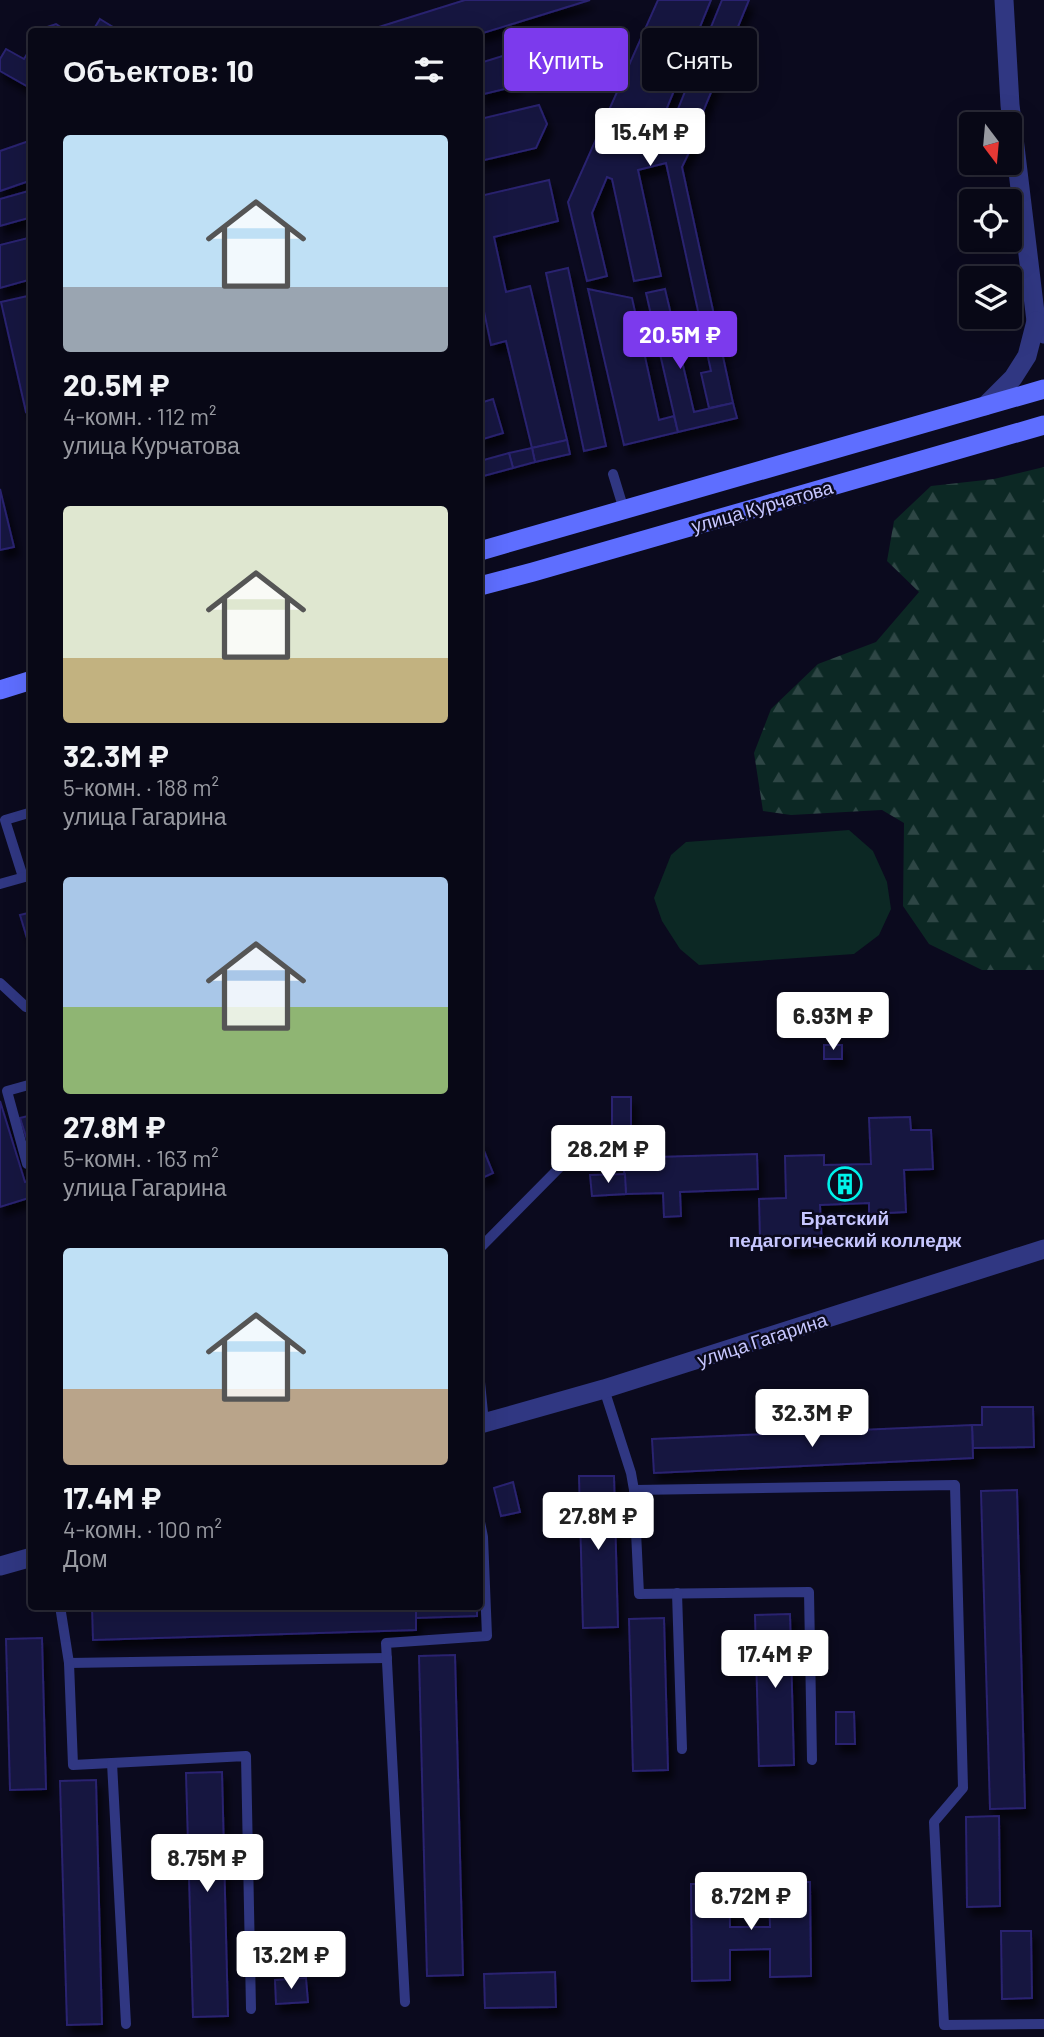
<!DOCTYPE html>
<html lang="ru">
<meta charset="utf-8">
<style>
body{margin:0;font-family:Barlow,sans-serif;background:#161623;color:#f1f3f6;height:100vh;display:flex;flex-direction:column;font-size:26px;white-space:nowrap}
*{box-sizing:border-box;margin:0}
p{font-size:23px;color:#989aa1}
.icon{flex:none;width:38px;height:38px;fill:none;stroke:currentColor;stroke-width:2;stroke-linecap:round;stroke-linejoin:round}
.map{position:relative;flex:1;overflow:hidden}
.drawer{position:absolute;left:28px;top:28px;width:455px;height:1582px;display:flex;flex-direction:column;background:#080816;border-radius:7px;box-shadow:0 7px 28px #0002,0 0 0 2px #292935}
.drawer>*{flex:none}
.hud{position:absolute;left:504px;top:28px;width:434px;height:63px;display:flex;gap:14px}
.needle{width:46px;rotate:164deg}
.fabs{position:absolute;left:959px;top:112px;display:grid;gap:14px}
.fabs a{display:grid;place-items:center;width:63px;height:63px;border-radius:7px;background:#080816;box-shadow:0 7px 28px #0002,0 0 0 2px #292935;font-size:35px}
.price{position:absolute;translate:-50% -60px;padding:0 16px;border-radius:7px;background:#fff;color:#222;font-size:23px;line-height:46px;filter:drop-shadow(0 2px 4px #0008)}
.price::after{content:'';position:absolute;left:50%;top:42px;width:21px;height:16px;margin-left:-10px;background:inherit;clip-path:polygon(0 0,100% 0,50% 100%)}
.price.current{background:#7c3aed;color:#fff}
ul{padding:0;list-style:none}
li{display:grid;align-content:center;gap:14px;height:371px;padding:0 35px}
li span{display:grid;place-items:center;height:217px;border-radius:7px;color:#555}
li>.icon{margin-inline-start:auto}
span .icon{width:126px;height:126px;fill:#fffc;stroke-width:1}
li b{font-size:30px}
h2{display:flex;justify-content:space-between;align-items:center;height:84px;padding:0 35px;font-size:30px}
.tag{padding:0 24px;border-radius:7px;background:#080816;box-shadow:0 7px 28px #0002,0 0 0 2px #292935;font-size:24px;line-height:63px}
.tag.current{background:#7c3aed;color:#fff}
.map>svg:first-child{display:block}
.green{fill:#0c2824}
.forest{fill:url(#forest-firs)}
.building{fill:#171441;stroke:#29246f;stroke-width:2;filter:url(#shadow)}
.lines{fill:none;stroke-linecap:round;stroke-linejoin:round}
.service{stroke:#303782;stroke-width:10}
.minor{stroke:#303782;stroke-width:19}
.tertiary{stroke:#303782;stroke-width:19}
.secondary{stroke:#5e6eff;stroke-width:19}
.labels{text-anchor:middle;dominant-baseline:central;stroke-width:5;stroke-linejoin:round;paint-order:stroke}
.street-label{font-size:19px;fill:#c7c7ff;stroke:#0b0a1e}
.poi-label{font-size:19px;font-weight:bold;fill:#c7c7ff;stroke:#0b0a1e}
</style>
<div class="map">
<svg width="1044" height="2037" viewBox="0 0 1044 2037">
<defs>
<pattern id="forest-firs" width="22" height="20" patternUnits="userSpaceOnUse" patternTransform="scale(1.75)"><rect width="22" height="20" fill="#0c2824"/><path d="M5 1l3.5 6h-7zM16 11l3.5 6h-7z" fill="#2e4645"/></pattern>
<filter id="shadow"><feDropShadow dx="4.5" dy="8" stdDeviation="3.5" flood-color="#0009"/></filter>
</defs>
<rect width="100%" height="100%" fill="#0b0a1e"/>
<polygon class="green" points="849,830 873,851 887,882 891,909 879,935 854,954 699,965 680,949 662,921 654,898 671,855 686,842"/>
<polygon class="forest" points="1044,467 1044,970 982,970 929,944 903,906 904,823 882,810 791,815 763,811 754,753 771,709 818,664 876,642 919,592 887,561 894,521 931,486 994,479"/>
<g class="building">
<polygon points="465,0 590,0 480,34 480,32 363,32"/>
<polygon points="658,0 711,0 660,125 694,142 682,167 733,403 709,408 701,373 711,371 666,163 638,170 661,276 634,281 612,179 607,177 592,213 607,276 587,281 568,202"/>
<polygon points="722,0 749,0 696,129 674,119"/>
<polygon points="100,19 121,32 92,32"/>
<polygon points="56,24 68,32 40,32 41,29"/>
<polygon points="582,29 592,66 533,82 523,45"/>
<polygon points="32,46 32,89 0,71 0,59 6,49 24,59"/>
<polygon points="509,54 517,86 480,95 480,63"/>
<polygon points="539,105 547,124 536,148 480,161 480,119"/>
<polygon points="32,140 32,180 0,191 0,151"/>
<polygon points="549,180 558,221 494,237 506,292 530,286 567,440 532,448 506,341 491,345 480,292 480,196"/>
<polygon points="32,190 32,217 0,226 0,199"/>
<polygon points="32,237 32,279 0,288 0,245"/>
<polygon points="568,268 606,446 584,451 546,273"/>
<polygon points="588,289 632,298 659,420 674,416 678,432 624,445"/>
<polygon points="665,289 694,412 733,403 737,418 678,432 646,293"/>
<polygon points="32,295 32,411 26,412 1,302"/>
<polygon points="493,399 503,433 480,440 480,403"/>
<polygon points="567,440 570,454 535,462 532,448"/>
<polygon points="532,448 535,462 513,468 509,453"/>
<polygon points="509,453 513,468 480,477 480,461"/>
<polygon points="0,489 14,547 0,550"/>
<polygon points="32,912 32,955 20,915"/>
<rect x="824" y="1045" width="18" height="14"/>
<rect x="612" y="1097" width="19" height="30"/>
<polygon points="0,1101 25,1182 32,1180 32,1197 0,1207"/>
<polygon points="32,1115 32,1151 31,1152 20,1118"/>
<polygon points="910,1117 911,1130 931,1130 933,1169 904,1170 906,1212 869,1214 869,1203 820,1205 822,1246 785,1248 785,1238 760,1239 759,1199 786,1198 785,1156 824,1155 824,1165 871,1164 869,1118"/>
<polygon points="480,1141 493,1173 480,1179"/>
<polygon points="757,1154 758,1189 680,1192 681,1216 664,1217 663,1193 626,1194 623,1158"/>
<polygon points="625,1174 626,1194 592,1196 590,1175"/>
<polygon points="982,1407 1033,1407 1034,1447 973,1448 972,1425 982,1425"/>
<polygon points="972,1425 973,1458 654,1473 652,1439"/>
<polygon points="579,1476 614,1476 618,1627 583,1628"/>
<polygon points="513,1482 520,1512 501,1516 494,1488"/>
<polygon points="1017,1490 1025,1808 990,1809 981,1491"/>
<polygon points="92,1606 416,1606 416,1630 93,1640"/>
<polygon points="416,1606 477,1606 477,1616 416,1618"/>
<polygon points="790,1614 794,1765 759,1766 755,1615"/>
<polygon points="664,1618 668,1770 633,1771 629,1619"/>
<polygon points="42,1638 46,1789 10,1790 6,1639"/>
<polygon points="455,1655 463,1975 427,1976 419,1656"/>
<polygon points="836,1712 854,1712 855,1744 836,1744"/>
<polygon points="222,1772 228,2016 193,2017 186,1773"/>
<polygon points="96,1780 102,2024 67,2025 60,1781"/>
<polygon points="999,1816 1000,1906 967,1907 966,1817"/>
<polygon points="769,1882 810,1882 811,1976 770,1977 770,1949 730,1950 730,1980 692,1981 691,1884 729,1884 730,1927 770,1927"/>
<polygon points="1001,1931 1031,1931 1032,1998 1002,1999"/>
<polygon points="555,1972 556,2007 485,2008 484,1974"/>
<polygon points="306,1978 308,2002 276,2004 275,1980"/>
</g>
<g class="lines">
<g class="service">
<polyline points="613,474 624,510"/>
<polyline points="23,877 5,820 32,812"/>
<polyline points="0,884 32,875"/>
<polyline points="0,983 26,1007 32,1008"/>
<polyline points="32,1084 7,1091 27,1164 32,1162"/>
<polyline points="480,1248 562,1165 617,1144"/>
<polyline points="480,1382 484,1423"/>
<polyline points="604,1389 631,1473 634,1490 955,1485 963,1788 934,1822 944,2025 1044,2024"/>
<polyline points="634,1490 639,1594 809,1592 812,1760"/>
<polyline points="677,1593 682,1749"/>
<polyline points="60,1606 69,1663 387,1658"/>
<polyline points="69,1663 73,1765 246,1756 251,2009"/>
<polyline points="112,1763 126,2024"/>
<polyline points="405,2002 386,1643 487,1636 483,1537 480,1522"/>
</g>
<g class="minor">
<polyline points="1004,0 1010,105 1036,321 1044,334"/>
<polyline points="985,406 1013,378 1027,356 1036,321"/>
</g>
<g class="tertiary">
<polyline points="480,1424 604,1389 1044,1249"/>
<polyline points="0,1566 32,1557"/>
</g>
<g class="secondary">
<polyline points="480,551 1044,389"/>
<polyline points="480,586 533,572 1044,425"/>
<polyline points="0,690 32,680"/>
</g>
</g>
<defs>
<symbol id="building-ring" viewBox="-11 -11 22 22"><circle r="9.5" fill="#0b0a1e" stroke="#00f2ea" stroke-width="1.5"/><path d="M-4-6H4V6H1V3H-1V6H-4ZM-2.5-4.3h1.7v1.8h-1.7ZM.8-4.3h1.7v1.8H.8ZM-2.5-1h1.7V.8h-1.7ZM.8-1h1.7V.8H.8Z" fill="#00f2ea"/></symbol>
</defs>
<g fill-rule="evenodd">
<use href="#building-ring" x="826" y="1165" width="38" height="38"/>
</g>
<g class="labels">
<g class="street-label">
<text transform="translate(762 506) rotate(-16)">улица Курчатова</text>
<text transform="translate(762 1339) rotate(-18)">улица Гагарина</text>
</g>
<g class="poi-label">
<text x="845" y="1217">Братский<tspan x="845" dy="22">педагогический колледж</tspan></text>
</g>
</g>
</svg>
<div class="fabs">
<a><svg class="needle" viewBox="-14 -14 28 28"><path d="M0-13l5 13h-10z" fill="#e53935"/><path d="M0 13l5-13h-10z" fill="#989aa1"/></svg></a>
<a><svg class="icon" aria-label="locate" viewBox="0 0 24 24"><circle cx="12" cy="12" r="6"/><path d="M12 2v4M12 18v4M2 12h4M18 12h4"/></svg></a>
<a><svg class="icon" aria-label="layers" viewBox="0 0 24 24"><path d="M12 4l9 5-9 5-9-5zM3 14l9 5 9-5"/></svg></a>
</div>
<b class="price" style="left:650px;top:168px">15.4M ₽</b>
<b class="price current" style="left:680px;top:371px">20.5M ₽</b>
<b class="price" style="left:833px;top:1052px">6.93M ₽</b>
<b class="price" style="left:608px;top:1185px">28.2M ₽</b>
<b class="price" style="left:812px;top:1449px">32.3M ₽</b>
<b class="price" style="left:598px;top:1552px">27.8M ₽</b>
<b class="price" style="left:775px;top:1690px">17.4M ₽</b>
<b class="price" style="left:207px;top:1894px">8.75M ₽</b>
<b class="price" style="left:751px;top:1932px">8.72M ₽</b>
<b class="price" style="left:291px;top:1991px">13.2M ₽</b>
<div class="hud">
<a class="tag current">Купить</a>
<a class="tag">Снять</a>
</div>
<section class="drawer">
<h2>Объектов: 10<svg class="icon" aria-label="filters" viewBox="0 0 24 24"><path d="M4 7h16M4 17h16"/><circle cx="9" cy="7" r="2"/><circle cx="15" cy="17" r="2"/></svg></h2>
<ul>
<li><span style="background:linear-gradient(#bfe0f5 70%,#9aa5b1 0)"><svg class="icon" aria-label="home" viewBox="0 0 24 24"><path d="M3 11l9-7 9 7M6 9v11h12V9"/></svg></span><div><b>20.5M ₽</b><p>4-комн. · 112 m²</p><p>улица Курчатова</p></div></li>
<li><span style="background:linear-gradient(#dfe7d0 70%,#c2b280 0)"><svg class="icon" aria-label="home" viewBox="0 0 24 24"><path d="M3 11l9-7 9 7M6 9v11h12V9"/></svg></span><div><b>32.3M ₽</b><p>5-комн. · 188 m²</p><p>улица Гагарина</p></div></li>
<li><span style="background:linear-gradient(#a9c7e8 60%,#8fb573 0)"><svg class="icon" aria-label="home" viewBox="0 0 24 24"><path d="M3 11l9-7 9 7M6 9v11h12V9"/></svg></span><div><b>27.8M ₽</b><p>5-комн. · 163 m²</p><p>улица Гагарина</p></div></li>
<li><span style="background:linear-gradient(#bfe0f5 65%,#b9a48a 0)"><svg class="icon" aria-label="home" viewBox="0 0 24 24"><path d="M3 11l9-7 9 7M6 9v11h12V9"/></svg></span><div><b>17.4M ₽</b><p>4-комн. · 100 m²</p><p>Дом</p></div></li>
</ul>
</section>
</div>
